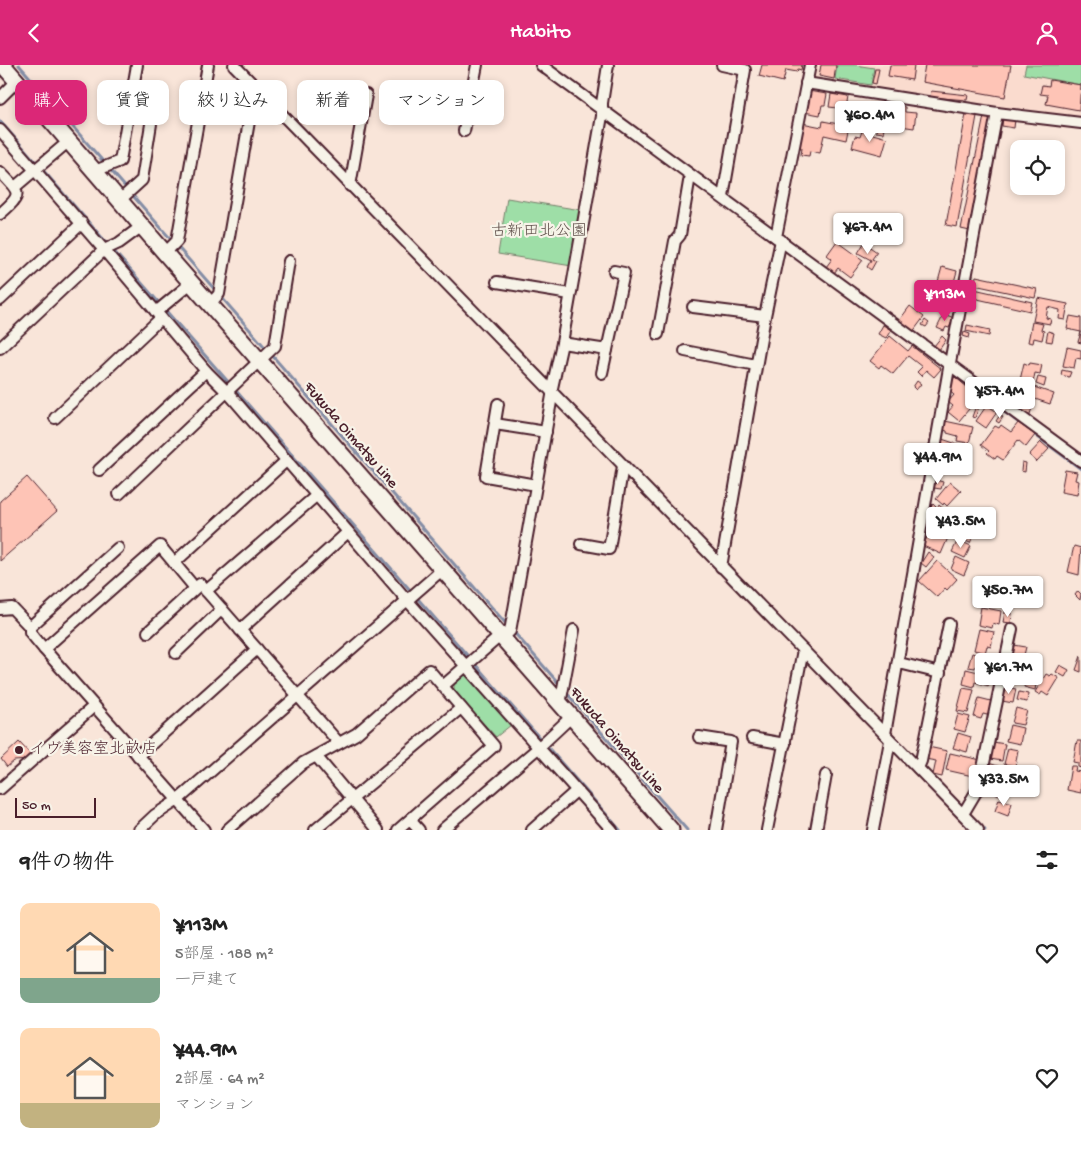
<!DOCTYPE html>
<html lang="ja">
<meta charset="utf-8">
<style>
body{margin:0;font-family:"Gochi Hand","Klee One",sans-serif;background:#f2f2f2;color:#222;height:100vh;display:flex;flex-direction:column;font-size:19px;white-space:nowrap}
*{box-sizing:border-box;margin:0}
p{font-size:16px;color:#767676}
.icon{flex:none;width:28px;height:28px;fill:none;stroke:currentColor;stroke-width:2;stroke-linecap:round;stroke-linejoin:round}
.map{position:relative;height:765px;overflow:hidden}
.panel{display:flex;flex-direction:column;background:#fff;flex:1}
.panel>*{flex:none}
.hud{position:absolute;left:15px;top:15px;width:500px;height:45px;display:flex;gap:10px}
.tools{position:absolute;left:1010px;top:75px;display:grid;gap:10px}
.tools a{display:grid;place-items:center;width:55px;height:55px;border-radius:10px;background:#fff;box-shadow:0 2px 8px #0003;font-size:25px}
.scale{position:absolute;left:15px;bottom:12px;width:81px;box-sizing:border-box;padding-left:5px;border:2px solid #4a1f2b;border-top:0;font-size:14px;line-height:18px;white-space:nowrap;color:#4a1f2b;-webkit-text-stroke:4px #f7f3e8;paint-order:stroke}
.price{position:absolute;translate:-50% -42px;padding:0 11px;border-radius:5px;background:#fff;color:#222;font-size:16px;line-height:32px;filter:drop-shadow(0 1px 2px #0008)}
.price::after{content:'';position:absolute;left:50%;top:30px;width:15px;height:11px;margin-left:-8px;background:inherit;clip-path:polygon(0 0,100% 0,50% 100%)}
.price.on{background:#db2777;color:#fff}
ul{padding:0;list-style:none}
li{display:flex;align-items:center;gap:15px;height:125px;padding:0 20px}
li span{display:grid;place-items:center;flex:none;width:140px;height:100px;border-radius:10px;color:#555}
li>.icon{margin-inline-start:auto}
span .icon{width:60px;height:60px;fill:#fffc;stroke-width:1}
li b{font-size:21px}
h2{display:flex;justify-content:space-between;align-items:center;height:60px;padding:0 20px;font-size:21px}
.tag{padding:0 18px;border-radius:10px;background:#fff;box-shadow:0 2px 8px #0003;font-size:18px;line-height:45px}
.tag.on{background:#db2777;color:#fff}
header{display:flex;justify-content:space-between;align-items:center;height:65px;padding:0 20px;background:#db2777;color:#fff;font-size:22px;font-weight:600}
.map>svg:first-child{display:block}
.built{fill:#fadbce}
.green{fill:#9edea7;stroke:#747e69}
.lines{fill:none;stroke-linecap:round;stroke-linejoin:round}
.stream{stroke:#848da5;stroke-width:3}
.building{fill:#fec4b6;stroke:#4a1f2b}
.minor-casing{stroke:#4a1f2b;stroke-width:14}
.secondary-casing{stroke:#4a1f2b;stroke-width:19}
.minor{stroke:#f7f3e8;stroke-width:10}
.secondary{stroke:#f7f3e8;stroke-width:15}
.poi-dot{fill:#4a1f2b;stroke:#f7f3e8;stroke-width:2}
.labels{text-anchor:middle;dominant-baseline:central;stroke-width:4.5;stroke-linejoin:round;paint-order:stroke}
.park-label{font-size:16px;fill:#5f4f4a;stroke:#f7f3e8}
.street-label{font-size:16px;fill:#4a1f2b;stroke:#f7f3e8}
.poi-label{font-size:16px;fill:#4a1f2b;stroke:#f7f3e8;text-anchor:start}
</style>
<header><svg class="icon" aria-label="back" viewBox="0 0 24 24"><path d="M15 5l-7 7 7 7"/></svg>Habito<svg class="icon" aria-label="person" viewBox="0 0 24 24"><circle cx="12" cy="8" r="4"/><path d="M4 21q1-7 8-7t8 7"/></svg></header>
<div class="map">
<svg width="1081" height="765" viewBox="0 0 1081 765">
<rect width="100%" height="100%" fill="#f9e5d9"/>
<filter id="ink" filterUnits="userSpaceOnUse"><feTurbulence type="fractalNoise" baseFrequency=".02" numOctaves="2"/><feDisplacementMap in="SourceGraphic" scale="10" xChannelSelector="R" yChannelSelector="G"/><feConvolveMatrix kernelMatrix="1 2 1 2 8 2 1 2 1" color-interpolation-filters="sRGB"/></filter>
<g filter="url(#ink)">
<polygon class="built" points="815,0 1081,0 1081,51 922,33 812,15"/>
<g class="green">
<polygon points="837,0 855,0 874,3 871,20 835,14"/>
<polygon points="1026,0 1081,0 1081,20 1024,9"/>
<polygon points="507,133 581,145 572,201 498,189"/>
<polygon points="465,609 511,660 496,672 454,626 454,617"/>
</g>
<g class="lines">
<g class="stream">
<polyline points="19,0 508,561"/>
<polyline points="1008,45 1081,53"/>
<polyline points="0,56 620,765"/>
<polyline points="868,246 1081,404"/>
<polyline points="512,565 561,621"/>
<polyline points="565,626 687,765"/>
<polyline points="979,759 985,765"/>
</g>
</g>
<g class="building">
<polygon points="762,0 802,0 801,5 798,4 797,7 786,5 783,17 759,11"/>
<polygon points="821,0 836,0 834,14 819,11"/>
<polygon points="890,0 914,0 912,15 888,11"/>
<polygon points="925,0 1011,0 1005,32 922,17"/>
<polygon points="875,4 879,4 876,19 872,18"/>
<polygon points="1050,15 1081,20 1079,45 1046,39 1048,30 1040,29 1042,20 1049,21"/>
<polygon points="808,26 827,29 825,40 822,40 820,50 804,47"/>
<polygon points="931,26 968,30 967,35 930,32"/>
<polygon points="831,29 848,32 846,44 829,42"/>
<polygon points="880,39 888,40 883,68 876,67"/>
<polygon points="896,41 905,42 905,47 916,48 914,63 893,60"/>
<polygon points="843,47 853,49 851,59 841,57"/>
<polygon points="966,49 977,51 957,162 946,160"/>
<polygon points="984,51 993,52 970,166 961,164"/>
<polygon points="1003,52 1015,54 1014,63 1002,61"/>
<polygon points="823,56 849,61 846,75 824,70 820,88 810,86 809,91 801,90 802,83 797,82 802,58 822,62"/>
<polygon points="862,66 887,73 882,90 852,82 855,71 860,72"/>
<polygon points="837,176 863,195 850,212 838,203 834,208 826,202 832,194 827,190"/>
<polygon points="864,178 877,187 872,194 876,196 871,205 867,202 871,195 858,188"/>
<polygon points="942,202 957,206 951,228 936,224"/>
<polygon points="976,211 1037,224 1035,233 974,220"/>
<polygon points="974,224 1032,237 1030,246 973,233"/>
<polygon points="933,227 958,233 956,245 931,239"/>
<polygon points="1038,233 1068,239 1065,255 1059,254 1060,245 1048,242 1046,253 1051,254 1050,259 1033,256"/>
<polygon points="910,241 924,252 912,268 898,257"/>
<polygon points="944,249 954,253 949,263 946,262 944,266 937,263"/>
<polygon points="1070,251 1081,253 1081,278 1078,277 1081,267 1067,264"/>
<polygon points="925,255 929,258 926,262 922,260"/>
<polygon points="1032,257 1043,259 1041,265 1044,266 1042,275 1034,273 1033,278 1028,277"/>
<polygon points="883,260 891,265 886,273 878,269"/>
<polygon points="967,260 990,265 989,271 966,266"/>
<polygon points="1048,266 1054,268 1052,277 1046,276"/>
<polygon points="964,267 970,269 969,273 963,271"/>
<polygon points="890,271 908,286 912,281 941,304 934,312 926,305 921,311 917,307 922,302 908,291 893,309 881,300 879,303 870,296"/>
<polygon points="942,271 946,275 939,285 934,281"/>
<polygon points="1067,282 1081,285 1081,294 1076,293 1074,303 1063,301"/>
<polygon points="1024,298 1029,300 1030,298 1042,300 1040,309 1035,308 1033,318 1020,315"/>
<polygon points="1062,305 1071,307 1069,312 1061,310"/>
<polygon points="955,312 979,332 959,356 948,347 953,341 948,337 954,330 948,325 951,321 949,319"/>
<polygon points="1038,312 1046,314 1044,322 1036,319"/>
<polygon points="917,316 921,319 916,325 913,322"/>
<polygon points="1034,322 1054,329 1050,339 1035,334 1030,349 1014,343 1020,325 1032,329"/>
<polygon points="978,335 981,336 975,353 972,352"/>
<polygon points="987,340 997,347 986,363 976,356"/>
<polygon points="1000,350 1003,352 999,358 996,356"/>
<polygon points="945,356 973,362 969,378 957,376 958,371 947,368 947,366 943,365"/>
<polygon points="1018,358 1035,370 1026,382 1018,375 1003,395 997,391 995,394 987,388 989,386 981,380 995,361 999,363 1001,360 1011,367"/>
<polygon points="942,374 960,380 955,397 940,392 943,384 939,382"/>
<polygon points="1041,377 1049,384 1037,397 1029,390"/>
<polygon points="1022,397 1026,398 1025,407 1021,406"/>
<polygon points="1065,405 1077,407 1075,415 1079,416 1077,430 1061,427"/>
<polygon points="27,412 57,446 0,496 0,436"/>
<polygon points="936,415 943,417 941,424 934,423"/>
<polygon points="950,417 961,426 947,441 944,438 943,440 936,434"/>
<polygon points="933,439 937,443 939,440 947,447 942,453 940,451 938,453 928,446"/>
<polygon points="950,448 962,461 958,465 951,458 950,460 944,454"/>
<polygon points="962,448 967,451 963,456 959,453"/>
<polygon points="970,451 975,455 969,462 964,458"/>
<polygon points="929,456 950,468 941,489 923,481 931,463 926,461"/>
<polygon points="963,465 974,470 970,478 959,473"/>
<polygon points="958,475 971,481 965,493 952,487"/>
<polygon points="1074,481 1081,483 1079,510 1068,507"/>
<polygon points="928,487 934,492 926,502 921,498"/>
<polygon points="956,492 969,498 964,510 951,504"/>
<polygon points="937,496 957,514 947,525 945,523 937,532 919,516"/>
<polygon points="1078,526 1081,529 1080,535 1075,530"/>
<polygon points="981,542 1001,546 999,560 993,558 992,563 978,560"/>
<polygon points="1005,547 1012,548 1011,558 1003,557"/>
<polygon points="979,564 994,567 991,582 987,581 985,588 974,585"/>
<polygon points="1014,580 1026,582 1022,598 1039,602 1035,625 1024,622 1027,608 1020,606 1018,614 1007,612"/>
<polygon points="972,588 981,591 980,596 987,598 985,604 976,601 975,603 968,602"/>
<polygon points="1081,591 1081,607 1076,605"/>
<polygon points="992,592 1003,595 999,610 988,607"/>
<polygon points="1060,600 1069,605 1065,612 1056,607"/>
<polygon points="966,604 991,610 989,621 975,617 974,622 963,619"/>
<polygon points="1046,609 1050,611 1052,609 1059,613 1048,631 1042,627 1040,630 1035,627"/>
<polygon points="1005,622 1016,624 1013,638 1002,636"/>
<polygon points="963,623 974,625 968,648 957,646"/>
<polygon points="1019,627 1028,629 1027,637 1017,635"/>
<polygon points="979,633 995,637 991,651 983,649 981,654 974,652"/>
<polygon points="1016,643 1027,646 1023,660 1012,658"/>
<polygon points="958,649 970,652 965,667 954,664"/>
<polygon points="1010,660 1023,663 1020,679 1006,676"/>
<polygon points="958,668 971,672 967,687 953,683"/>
<polygon points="1077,676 1081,676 1081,703 1078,702 1078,698 1073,697"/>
<polygon points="19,677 33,692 31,695 14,696 7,702 1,694"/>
<polygon points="993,677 1005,679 1002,696 990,694"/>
<polygon points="928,682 947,686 942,712 933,710 936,696 925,694"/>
<polygon points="1008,683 1018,685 1015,701 1004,699"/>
<polygon points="950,688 981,695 977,712 946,705"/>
<polygon points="989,698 1000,702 996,714 985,711"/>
<polygon points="1071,701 1076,701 1075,706 1081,707 1081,728 1067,725"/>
<polygon points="1005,702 1016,707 1011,718 1000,713"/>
<polygon points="993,715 1009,721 1006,732 989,726"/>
<polygon points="999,734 1012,738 1008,751 995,746"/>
</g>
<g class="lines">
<defs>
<g id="minor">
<polyline points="234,0 978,765"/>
<polyline points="541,0 1081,396"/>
<polyline points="722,0 745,5 723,132"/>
<polyline points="806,18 997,48 1081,58"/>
<polyline points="0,33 17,16"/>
<polyline points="0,65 104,185 206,306 230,330 407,535 612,765"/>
<polyline points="464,66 477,0"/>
<polyline points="95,106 120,96 137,0"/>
<path d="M0,107C21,128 23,129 0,149"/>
<polyline points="350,121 366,30"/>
<polyline points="15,122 69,76"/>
<polyline points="120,135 142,115 151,59"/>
<polyline points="776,172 810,0"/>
<polyline points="165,188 177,176 208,0"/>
<polyline points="497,217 570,229"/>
<polyline points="0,235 82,158"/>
<polyline points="210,239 219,229 255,22"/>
<polyline points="693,242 765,251"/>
<polyline points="156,247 191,218"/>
<polyline points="658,269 675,176 680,170 689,117 692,111"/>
<polyline points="562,278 607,285 624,208 614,206"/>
<polyline points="0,283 104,185 119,178 142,161"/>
<polyline points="685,286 756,300"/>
<polyline points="602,308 607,285"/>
<polyline points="498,339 486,411 536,420"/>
<polyline points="55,353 161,253"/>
<polyline points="495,359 546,367"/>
<polyline points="99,405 206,306"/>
<polyline points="119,429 275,281 289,196"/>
<polyline points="581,479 609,484 623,401"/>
<polyline points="174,498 287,395"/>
<polyline points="721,502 765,251 781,175"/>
<polyline points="206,526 317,430"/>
<polyline points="0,544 12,543 30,562 30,567 44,584 204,765"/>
<polyline points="30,562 118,483"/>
<polyline points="240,565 348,467"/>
<polyline points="148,567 200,519 339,678"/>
<polyline points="503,573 510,566 511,561 552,331 552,323 562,278 602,51 602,38 608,0"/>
<polyline points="44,584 160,481 195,523"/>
<polyline points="176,588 222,544"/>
<polyline points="899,598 940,608"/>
<polyline points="443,621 500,571"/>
<polyline points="560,639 574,565"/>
<polyline points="885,669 949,303 997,48"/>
<polyline points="699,672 731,677 716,765"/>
<polyline points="752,673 785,679"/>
<polyline points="138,691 257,584"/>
<polyline points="316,691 378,765"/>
<polyline points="918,703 921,696 949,559"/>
<polyline points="0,724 94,641"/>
<polyline points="963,749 979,722 1012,564"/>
<polyline points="410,755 419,765"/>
<polyline points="139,765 155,750 178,735 443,504"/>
<polyline points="227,765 303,698 356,669 429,605 494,681 398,765"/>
<polyline points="315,765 461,643"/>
<polyline points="442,765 538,683 571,652"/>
<polyline points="532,765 576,726"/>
<polyline points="767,765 803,585"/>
<polyline points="816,765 826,710"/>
<polyline points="873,765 890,676"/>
</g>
<polyline id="secondary" points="3,0 165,188 671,765"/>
</defs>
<use href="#minor" class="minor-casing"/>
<use href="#secondary" class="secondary-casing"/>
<use href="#minor" class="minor"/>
<use href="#secondary" class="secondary"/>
</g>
</g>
<circle class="poi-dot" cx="19" cy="685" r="5"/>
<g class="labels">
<g class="park-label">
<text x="539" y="167">古新田北公園</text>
</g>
<g class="street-label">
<text transform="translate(350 371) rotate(49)">Fukuda Oimatsu Line</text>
<text transform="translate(616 676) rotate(49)">Fukuda Oimatsu Line</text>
</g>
<g class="poi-label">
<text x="29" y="685">イヴ美容室北畝店</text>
</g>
</g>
</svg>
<div class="tools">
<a><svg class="icon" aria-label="locate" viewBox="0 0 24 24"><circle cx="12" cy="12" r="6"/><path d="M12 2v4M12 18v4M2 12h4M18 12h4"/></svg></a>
</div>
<div class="scale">50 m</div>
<b class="price" style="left:870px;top:78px">¥60.4M</b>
<b class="price" style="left:868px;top:190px">¥67.4M</b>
<b class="price on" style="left:945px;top:257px">¥113M</b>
<b class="price" style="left:1000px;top:354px">¥57.4M</b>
<b class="price" style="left:938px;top:420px">¥44.9M</b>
<b class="price" style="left:961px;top:484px">¥43.5M</b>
<b class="price" style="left:1008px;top:553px">¥50.7M</b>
<b class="price" style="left:1009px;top:630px">¥61.7M</b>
<b class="price" style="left:1004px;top:742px">¥33.5M</b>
<div class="hud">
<a class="tag on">購入</a>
<a class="tag">賃貸</a>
<a class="tag">絞り込み</a>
<a class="tag">新着</a>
<a class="tag">マンション</a>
</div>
</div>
<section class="panel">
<h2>9件の物件<svg class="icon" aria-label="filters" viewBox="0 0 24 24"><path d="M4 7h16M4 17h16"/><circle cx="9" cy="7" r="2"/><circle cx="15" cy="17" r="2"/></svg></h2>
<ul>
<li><span style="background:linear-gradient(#ffd9b3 75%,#7fa58c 0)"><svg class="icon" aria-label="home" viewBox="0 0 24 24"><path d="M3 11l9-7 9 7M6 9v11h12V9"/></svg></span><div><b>¥113M</b><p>5部屋 · 188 m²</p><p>一戸建て</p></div><svg class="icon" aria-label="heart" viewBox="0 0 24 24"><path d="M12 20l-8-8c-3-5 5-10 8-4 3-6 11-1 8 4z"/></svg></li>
<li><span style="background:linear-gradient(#ffd9b3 75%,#c2b280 0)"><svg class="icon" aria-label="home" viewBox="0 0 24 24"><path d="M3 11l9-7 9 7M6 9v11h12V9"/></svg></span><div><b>¥44.9M</b><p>2部屋 · 64 m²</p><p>マンション</p></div><svg class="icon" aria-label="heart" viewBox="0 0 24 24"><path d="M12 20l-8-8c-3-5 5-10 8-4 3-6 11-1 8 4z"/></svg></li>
</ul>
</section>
